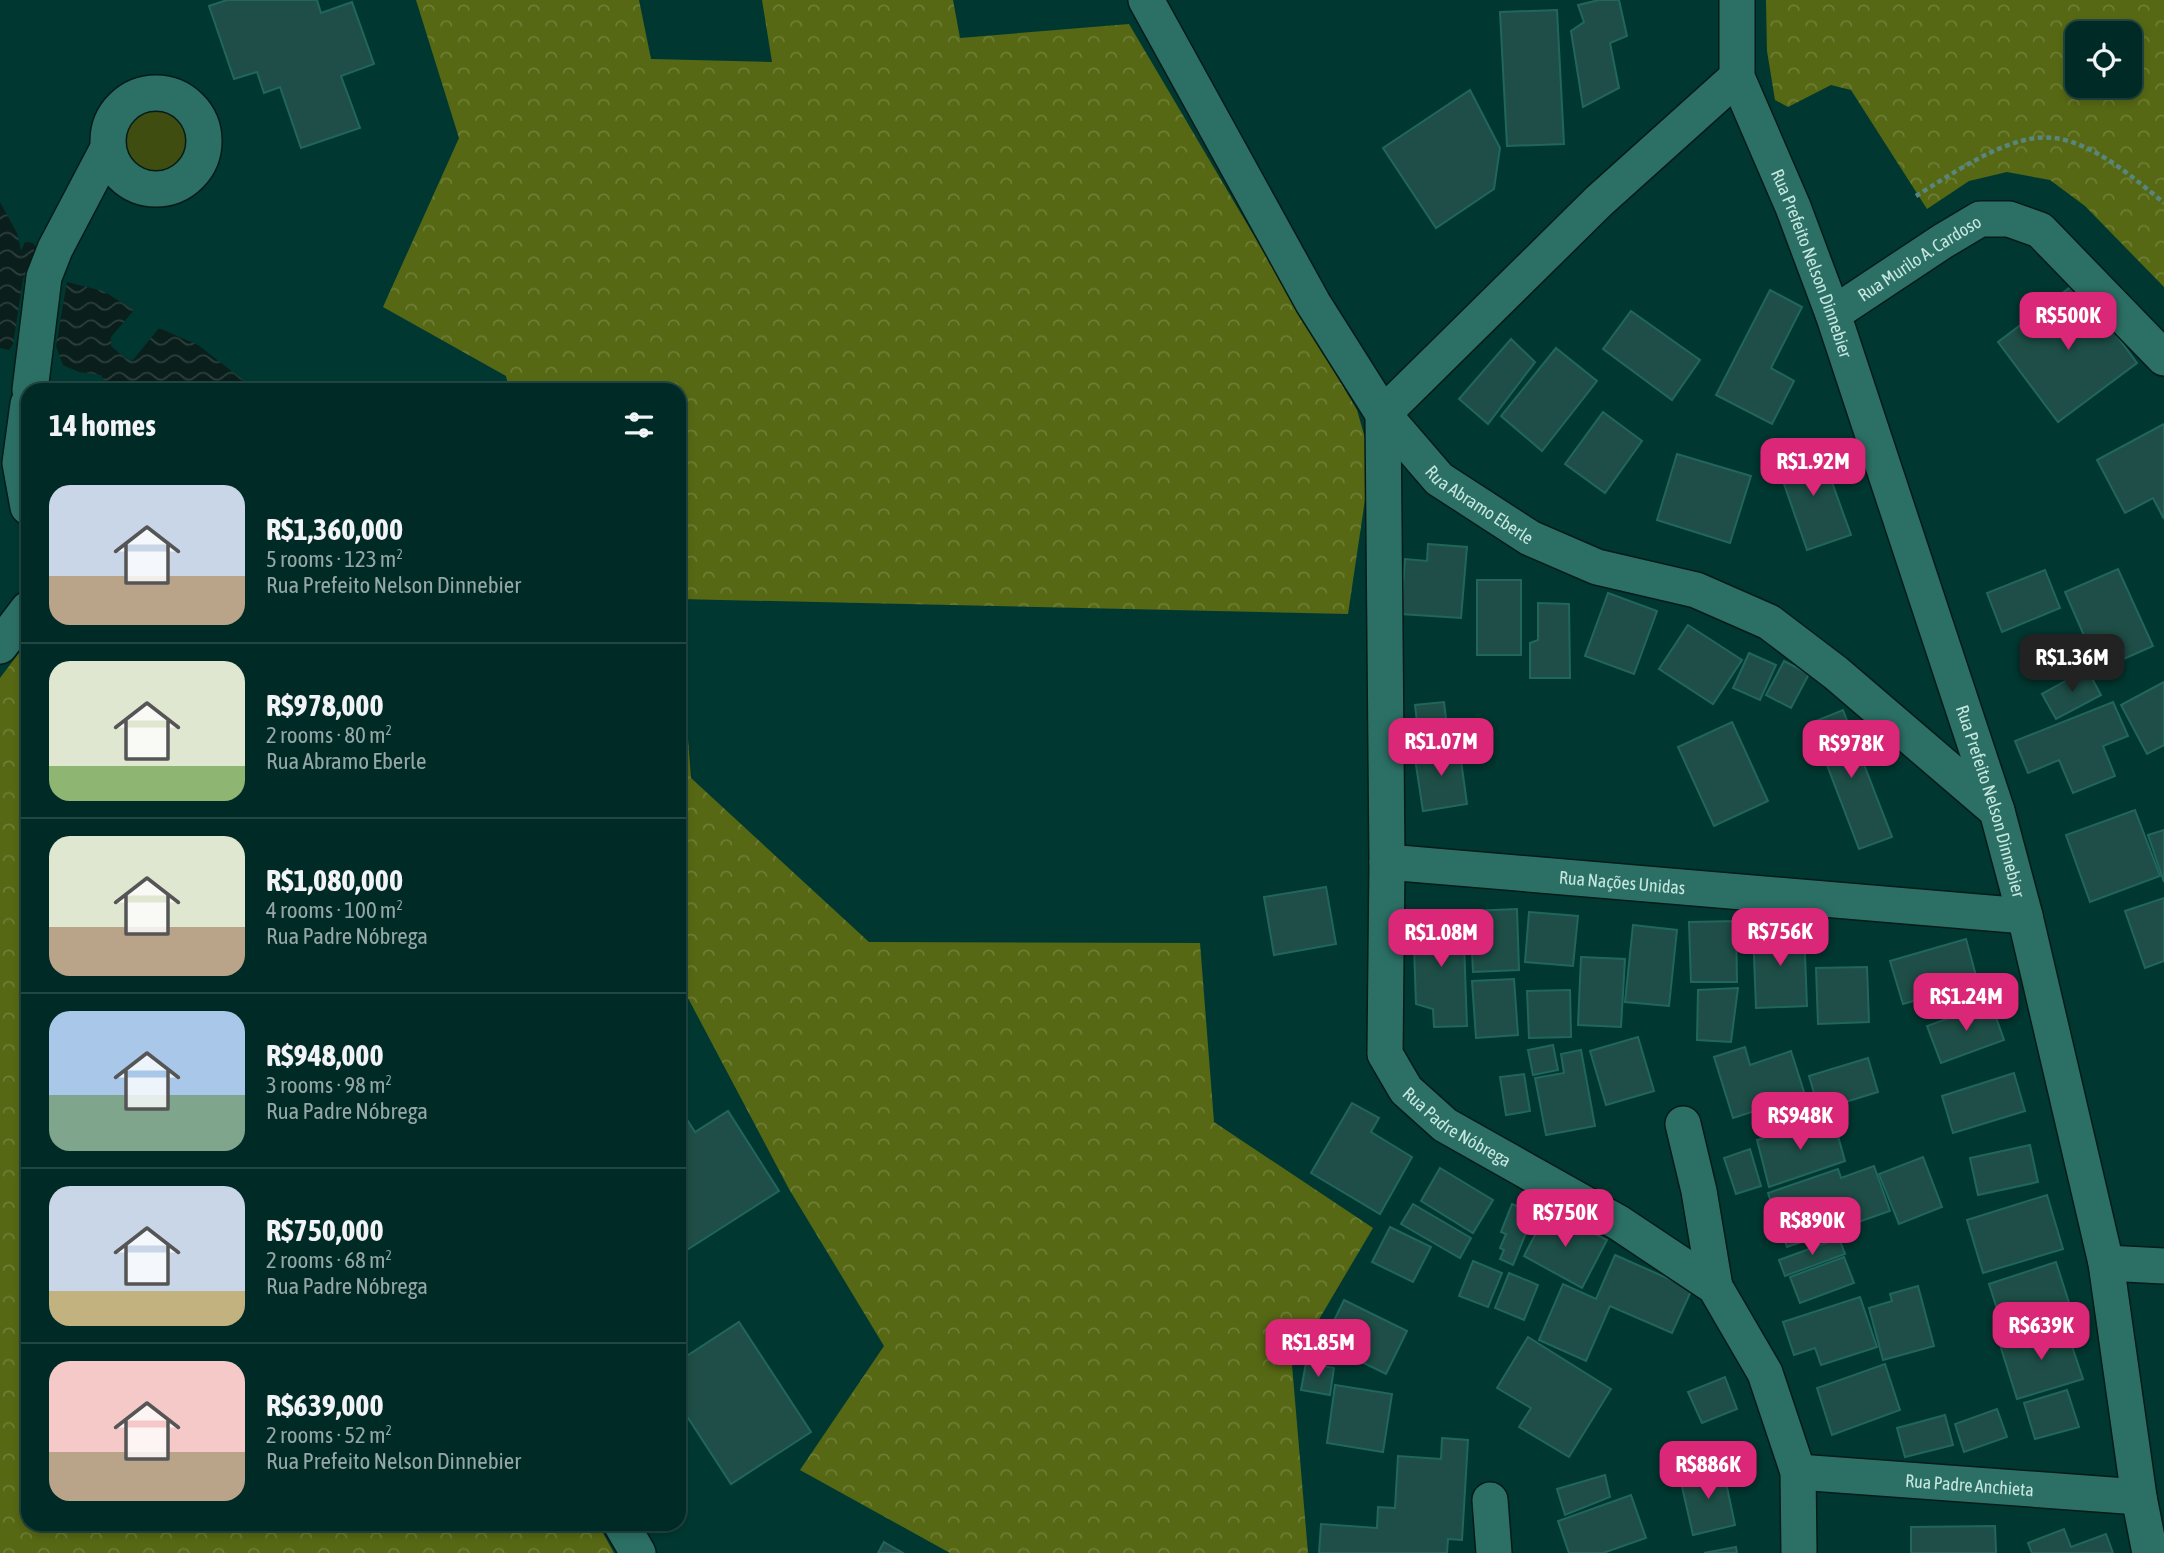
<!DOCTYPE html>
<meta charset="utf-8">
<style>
body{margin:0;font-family:"Asap Condensed",sans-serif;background:#0a322d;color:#f1f3f6;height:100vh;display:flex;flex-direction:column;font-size:26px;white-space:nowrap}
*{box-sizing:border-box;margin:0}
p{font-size:23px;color:#95a7a7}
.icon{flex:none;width:38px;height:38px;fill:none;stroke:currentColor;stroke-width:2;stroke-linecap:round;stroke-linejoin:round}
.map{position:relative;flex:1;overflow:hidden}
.drawer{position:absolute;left:21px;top:383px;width:665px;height:1148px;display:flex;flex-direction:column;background:#002a25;border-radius:21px;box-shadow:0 4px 10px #0003,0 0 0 2px #224642}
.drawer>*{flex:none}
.buttons{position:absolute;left:2065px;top:21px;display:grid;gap:14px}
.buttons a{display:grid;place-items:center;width:77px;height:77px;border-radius:14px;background:#002a25;box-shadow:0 4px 10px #0003,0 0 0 2px #224642;font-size:35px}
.price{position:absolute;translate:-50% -60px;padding:0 16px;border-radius:14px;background:#db2777;color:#fff;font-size:23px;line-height:46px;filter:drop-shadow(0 2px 4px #0008)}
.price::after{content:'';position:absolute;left:50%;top:42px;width:21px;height:16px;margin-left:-10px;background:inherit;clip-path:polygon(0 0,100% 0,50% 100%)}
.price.active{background:#222;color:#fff}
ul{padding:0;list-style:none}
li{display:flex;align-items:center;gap:21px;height:175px;padding:0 28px}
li+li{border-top:2px solid #224642}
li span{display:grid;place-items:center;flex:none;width:196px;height:140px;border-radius:21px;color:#555}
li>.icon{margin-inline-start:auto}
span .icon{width:84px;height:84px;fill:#fffc;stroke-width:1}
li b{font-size:30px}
h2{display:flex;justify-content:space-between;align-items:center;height:84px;padding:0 28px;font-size:30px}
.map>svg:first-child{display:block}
.green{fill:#3f4d10}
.forest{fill:url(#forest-crowns);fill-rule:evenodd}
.water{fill:url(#water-waves)}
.building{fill:#1e4e47;stroke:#21665c;stroke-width:2}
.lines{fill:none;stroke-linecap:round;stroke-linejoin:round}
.minor-casing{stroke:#071b18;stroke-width:38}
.path{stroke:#58867f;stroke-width:4.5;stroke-dasharray:5 3.5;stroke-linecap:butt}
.minor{stroke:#2c7065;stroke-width:35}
.labels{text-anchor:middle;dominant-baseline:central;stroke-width:6;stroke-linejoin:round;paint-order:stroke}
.street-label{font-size:18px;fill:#c6e7e0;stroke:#072c27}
</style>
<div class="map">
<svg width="2164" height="1553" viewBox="0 0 2164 1553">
<defs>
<pattern id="forest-crowns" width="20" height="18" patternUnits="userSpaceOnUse" patternTransform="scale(1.75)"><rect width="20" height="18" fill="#566814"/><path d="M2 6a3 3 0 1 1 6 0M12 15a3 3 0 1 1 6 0" fill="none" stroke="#6d7e36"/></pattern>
<pattern id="water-waves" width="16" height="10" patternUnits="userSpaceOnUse" patternTransform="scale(1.75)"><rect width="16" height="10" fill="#0a1e1b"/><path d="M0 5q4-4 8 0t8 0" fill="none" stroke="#2c3f3c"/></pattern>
</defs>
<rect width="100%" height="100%" fill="#003831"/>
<circle class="green" cx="157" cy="141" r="34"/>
<g class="forest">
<polygon points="416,0 639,0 651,59 772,62 762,0 953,0 960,38 1129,24 1357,410 1365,438 1366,493 1348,614 679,599 679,390 509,390 506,376 383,307 459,138"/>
<path d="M1766,0H2164V287L2085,206L2050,180L2007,172L1969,181L1927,209L1851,90L1831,85L1788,107L1775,100L1767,51ZM2130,33V86H2077V33Z"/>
<polygon points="679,622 691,778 869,942 1200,943 1214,1122 1373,1228 1292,1365 1308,1553 950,1553 800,1470 884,1346 789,1189 679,981"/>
<polygon points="28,641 28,1524 598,1524 614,1553 0,1553 0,678"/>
</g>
<g class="water">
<polygon points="0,202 17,233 21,251 25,242 33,243 37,248 23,279 13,344 9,350 0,348"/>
<polygon points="67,282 103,291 134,310 111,337 111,346 126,359 133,360 159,328 198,345 247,383 250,390 110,390 101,375 79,372 63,365 56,346"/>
</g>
<g class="building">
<polygon points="227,0 317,0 321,13 352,2 374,64 341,76 360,128 301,148 280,87 264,93 257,72 234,79 209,6"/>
<polygon points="1599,0 1619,0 1627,36 1610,43 1619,88 1583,107 1571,31 1584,22 1578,5"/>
<polygon points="1557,10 1564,144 1507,146 1500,12"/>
<polygon points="1470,90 1500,148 1494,189 1436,228 1383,148"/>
<polygon points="2077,282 2137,363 2058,422 1998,342"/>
<polygon points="1770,290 1802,307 1771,368 1794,381 1772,424 1716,395"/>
<polygon points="1631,311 1700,360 1672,400 1603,349"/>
<polygon points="1511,339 1535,362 1488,424 1459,399"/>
<polygon points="1556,348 1597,381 1542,451 1501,416"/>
<polygon points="1603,412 1642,441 1605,493 1565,464"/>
<polygon points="2164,424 2164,519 2153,498 2125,513 2097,460"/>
<polygon points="1819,446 1851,535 1807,550 1776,461"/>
<polygon points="1677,454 1751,476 1730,543 1657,520"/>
<polygon points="1428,544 1467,547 1461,618 1401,614 1405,559 1427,561"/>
<polygon points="2118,569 2153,646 2099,670 2065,592"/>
<polygon points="2045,570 2060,608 2002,632 1987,593"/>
<rect x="1477" y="580" width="44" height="75"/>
<polygon points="1608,593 1657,611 1634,674 1585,656"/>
<polygon points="1538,603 1569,604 1570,678 1530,678 1530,643 1538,640"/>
<polygon points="1688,625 1742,660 1713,704 1659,669"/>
<polygon points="1749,653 1776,665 1760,700 1733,688"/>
<polygon points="1784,661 1809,674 1791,708 1766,695"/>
<polygon points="2087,669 2101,695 2056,719 2042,694"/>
<polygon points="2164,682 2164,745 2147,754 2121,705"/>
<polygon points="1444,702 1448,736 1419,740 1415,705"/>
<polygon points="2113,702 2128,736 2103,746 2115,776 2073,793 2059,760 2028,773 2015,741"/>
<polygon points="1843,710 1892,837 1859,849 1811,723"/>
<polygon points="1732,722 1768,801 1714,826 1678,747"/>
<polygon points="1459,746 1467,804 1423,811 1414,752"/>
<polygon points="2135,810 2160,876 2090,902 2066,835"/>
<polygon points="2164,830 2164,882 2148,835"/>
<polygon points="1326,887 1336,944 1274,955 1264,897"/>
<polygon points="2164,898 2164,961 2145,968 2125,911"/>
<polygon points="1517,909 1519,970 1473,972 1470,911"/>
<polygon points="1529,912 1578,916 1573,966 1525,962"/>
<polygon points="1463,916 1467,1026 1434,1027 1433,1009 1416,1004 1413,918"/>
<polygon points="1736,921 1737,982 1691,982 1689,922"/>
<polygon points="1633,925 1677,930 1669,1006 1625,1002"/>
<polygon points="1804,929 1807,1006 1756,1008 1753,931"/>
<polygon points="1966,939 1978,983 1903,1004 1890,961"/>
<polygon points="1581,957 1625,959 1621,1027 1578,1025"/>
<polygon points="1867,967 1869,1022 1818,1024 1816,968"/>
<polygon points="1514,979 1518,1035 1476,1038 1472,981"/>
<polygon points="1738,988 1731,1042 1697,1040 1698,990"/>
<polygon points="1570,990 1571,1037 1529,1038 1527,991"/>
<polygon points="1991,1003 2004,1040 1941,1063 1927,1026"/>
<polygon points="1638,1037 1654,1091 1606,1105 1590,1051"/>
<polygon points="1553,1045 1558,1070 1533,1075 1528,1050"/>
<polygon points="1745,1047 1750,1065 1791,1051 1805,1095 1733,1118 1714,1057"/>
<polygon points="1581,1050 1595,1126 1546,1135 1535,1078 1564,1073 1561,1054"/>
<polygon points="1868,1058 1878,1092 1819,1110 1809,1076"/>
<polygon points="2014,1073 2025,1111 1953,1133 1942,1096"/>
<polygon points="1524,1074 1530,1111 1506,1115 1500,1077"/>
<polygon points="1352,1103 1379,1118 1371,1132 1412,1157 1380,1214 1311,1173"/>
<polygon points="679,1107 695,1132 728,1111 779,1191 679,1255"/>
<polygon points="1833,1118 1845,1161 1769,1187 1757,1140"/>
<polygon points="2030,1145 2038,1182 1978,1195 1970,1158"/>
<polygon points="1750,1149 1761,1186 1736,1194 1724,1158"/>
<polygon points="1923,1157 1942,1207 1899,1224 1879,1174"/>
<polygon points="1874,1166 1890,1211 1787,1247 1768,1193 1838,1169 1841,1178"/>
<polygon points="1440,1168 1493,1200 1473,1233 1421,1201"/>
<polygon points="2047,1195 2063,1249 1983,1273 1967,1220"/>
<polygon points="1413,1204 1471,1238 1460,1258 1401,1224"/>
<polygon points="1512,1204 1534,1213 1513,1265 1500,1259 1504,1250 1500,1248 1506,1234 1501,1232"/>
<polygon points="1548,1210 1607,1240 1582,1288 1524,1256"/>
<polygon points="1390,1227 1431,1247 1413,1282 1372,1262"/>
<polygon points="1839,1238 1845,1254 1785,1276 1779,1260"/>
<polygon points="1615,1255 1692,1289 1672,1333 1610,1306 1586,1361 1539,1340 1563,1284 1596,1299"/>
<polygon points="1844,1257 1854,1283 1800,1303 1790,1277"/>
<polygon points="1473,1261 1502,1273 1488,1307 1459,1296"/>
<polygon points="2056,1262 2072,1312 2005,1334 1989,1284"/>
<polygon points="1509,1273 1538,1285 1524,1320 1495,1308"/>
<polygon points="1918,1286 1934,1346 1883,1360 1869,1308 1892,1301 1890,1294"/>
<polygon points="1860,1297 1877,1347 1821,1365 1815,1348 1794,1355 1783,1322"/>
<polygon points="1344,1300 1407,1331 1386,1374 1323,1343"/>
<polygon points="739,1322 811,1432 731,1484 679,1404 679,1361"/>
<polygon points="2065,1325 2083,1379 2017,1399 2000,1345"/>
<polygon points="1528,1337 1611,1389 1569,1457 1519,1427 1531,1408 1497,1388"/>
<polygon points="1306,1363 1334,1368 1330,1395 1301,1390"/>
<polygon points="1885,1364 1900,1410 1832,1435 1817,1388"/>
<polygon points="1725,1377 1737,1409 1702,1423 1688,1392"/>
<polygon points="1335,1385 1392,1394 1383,1452 1327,1443"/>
<polygon points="2067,1390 2079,1427 2035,1439 2024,1403"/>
<polygon points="1997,1409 2007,1437 1964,1452 1955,1424"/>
<polygon points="1945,1415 1953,1445 1905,1457 1897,1428"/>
<polygon points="1442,1438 1468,1440 1462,1540 1448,1539 1447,1553 1319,1553 1321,1524 1377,1528 1378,1507 1395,1508 1398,1456 1441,1459"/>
<polygon points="1723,1468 1735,1525 1693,1535 1680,1478"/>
<polygon points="1605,1475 1610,1497 1565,1515 1557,1489"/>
<polygon points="1631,1495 1646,1538 1603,1553 1569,1553 1558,1521"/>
<polygon points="1995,1526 1996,1553 1911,1553 1911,1527"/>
<polygon points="2064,1529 2071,1547 2106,1534 2113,1553 2032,1553 2028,1543"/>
<polygon points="884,1542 903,1553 878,1553"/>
<polygon points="1736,1547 1737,1553 1704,1553"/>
</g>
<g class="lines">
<defs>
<g id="minor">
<path id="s1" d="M1146,0L1313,303L1383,414L1439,479L1530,538L1597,567L1696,590L1769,622L1836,673L1997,811"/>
<path id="s2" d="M1737,0V77L1793,207L1833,314L1997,811L2025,916L2106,1263L2139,1497L2150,1553"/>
<path id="s3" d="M1737,77L1599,201L1383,414L1387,862L1385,1054L1406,1090L1445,1125L1619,1223L1715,1287L1765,1373L1798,1472L1799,1553"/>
<circle cx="156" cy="141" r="48"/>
<path id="s4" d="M1833,314L1943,241L1980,219H2009L2040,230L2164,358"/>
<polyline points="30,390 44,277 55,249 108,148"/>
<polyline points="28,404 20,463 28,507"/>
<polyline points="0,646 28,609"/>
<path id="s5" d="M1387,862L2025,916"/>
<polyline points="1683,1124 1699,1191 1715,1287"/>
<polyline points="2106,1263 2164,1266"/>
<path id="s6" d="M1798,1472L2139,1497"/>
<polyline points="1490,1500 1494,1553"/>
<polyline points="621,1524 638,1553"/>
</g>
</defs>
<use href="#minor" class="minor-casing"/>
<path class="path" d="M1916,196C1952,174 2011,132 2054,138C2094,143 2134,178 2164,203"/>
<use href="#minor" class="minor"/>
</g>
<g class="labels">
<g class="street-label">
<text stroke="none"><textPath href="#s4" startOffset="103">Rua Murilo A. Cardoso</textPath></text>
<text stroke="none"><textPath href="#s2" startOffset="278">Rua Prefeito Nelson Dinnebier</textPath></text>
<text stroke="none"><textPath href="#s1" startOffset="611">Rua Abramo Eberle</textPath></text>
<text stroke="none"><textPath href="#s2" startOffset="845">Rua Prefeito Nelson Dinnebier</textPath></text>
<text stroke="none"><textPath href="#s5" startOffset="236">Rua Nações Unidas</textPath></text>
<text stroke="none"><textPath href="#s3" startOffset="1234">Rua Padre Nóbrega</textPath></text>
<text stroke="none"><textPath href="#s6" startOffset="172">Rua Padre Anchieta</textPath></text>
</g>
</g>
</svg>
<div class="buttons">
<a><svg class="icon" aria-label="locate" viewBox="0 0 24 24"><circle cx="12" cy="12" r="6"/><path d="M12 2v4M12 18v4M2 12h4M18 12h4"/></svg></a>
</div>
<b class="price" style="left:2068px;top:352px">R$500K</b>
<b class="price" style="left:1813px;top:498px">R$1.92M</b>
<b class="price active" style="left:2072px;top:694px">R$1.36M</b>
<b class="price" style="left:1441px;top:778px">R$1.07M</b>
<b class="price" style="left:1851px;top:780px">R$978K</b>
<b class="price" style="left:1780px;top:968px">R$756K</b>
<b class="price" style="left:1441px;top:969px">R$1.08M</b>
<b class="price" style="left:1966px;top:1033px">R$1.24M</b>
<b class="price" style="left:1800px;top:1152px">R$948K</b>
<b class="price" style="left:1565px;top:1249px">R$750K</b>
<b class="price" style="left:1812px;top:1257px">R$890K</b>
<b class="price" style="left:2041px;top:1362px">R$639K</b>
<b class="price" style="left:1318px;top:1379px">R$1.85M</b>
<b class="price" style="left:1708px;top:1501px">R$886K</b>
<section class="drawer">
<h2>14 homes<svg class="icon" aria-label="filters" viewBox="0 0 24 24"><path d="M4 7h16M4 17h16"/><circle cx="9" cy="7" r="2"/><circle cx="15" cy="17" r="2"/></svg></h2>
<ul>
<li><span style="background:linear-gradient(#c9d6e8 65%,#b9a48a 0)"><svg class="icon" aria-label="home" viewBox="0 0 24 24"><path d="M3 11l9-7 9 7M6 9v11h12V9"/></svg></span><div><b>R$1,360,000</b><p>5 rooms · 123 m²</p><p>Rua Prefeito Nelson Dinnebier</p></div></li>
<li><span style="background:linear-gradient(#dfe7d0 75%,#8fb573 0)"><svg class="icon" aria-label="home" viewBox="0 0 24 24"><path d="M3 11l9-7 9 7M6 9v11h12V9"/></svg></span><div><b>R$978,000</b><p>2 rooms · 80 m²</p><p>Rua Abramo Eberle</p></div></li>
<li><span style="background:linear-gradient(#dfe7d0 65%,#b9a48a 0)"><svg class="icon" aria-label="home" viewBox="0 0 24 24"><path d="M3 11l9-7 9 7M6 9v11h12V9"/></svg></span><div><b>R$1,080,000</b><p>4 rooms · 100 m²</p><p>Rua Padre Nóbrega</p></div></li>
<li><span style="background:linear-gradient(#a9c7e8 60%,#7fa58c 0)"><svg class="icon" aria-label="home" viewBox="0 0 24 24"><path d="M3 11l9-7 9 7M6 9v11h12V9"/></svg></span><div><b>R$948,000</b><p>3 rooms · 98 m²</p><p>Rua Padre Nóbrega</p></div></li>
<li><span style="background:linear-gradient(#c9d6e8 75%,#c2b280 0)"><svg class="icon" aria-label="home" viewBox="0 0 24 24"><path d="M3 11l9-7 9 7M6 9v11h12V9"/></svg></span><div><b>R$750,000</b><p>2 rooms · 68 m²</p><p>Rua Padre Nóbrega</p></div></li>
<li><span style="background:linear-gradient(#f6c9c9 65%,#b9a48a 0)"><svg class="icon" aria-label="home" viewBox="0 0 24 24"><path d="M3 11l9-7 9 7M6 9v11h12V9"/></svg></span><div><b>R$639,000</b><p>2 rooms · 52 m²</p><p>Rua Prefeito Nelson Dinnebier</p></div></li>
</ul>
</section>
</div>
